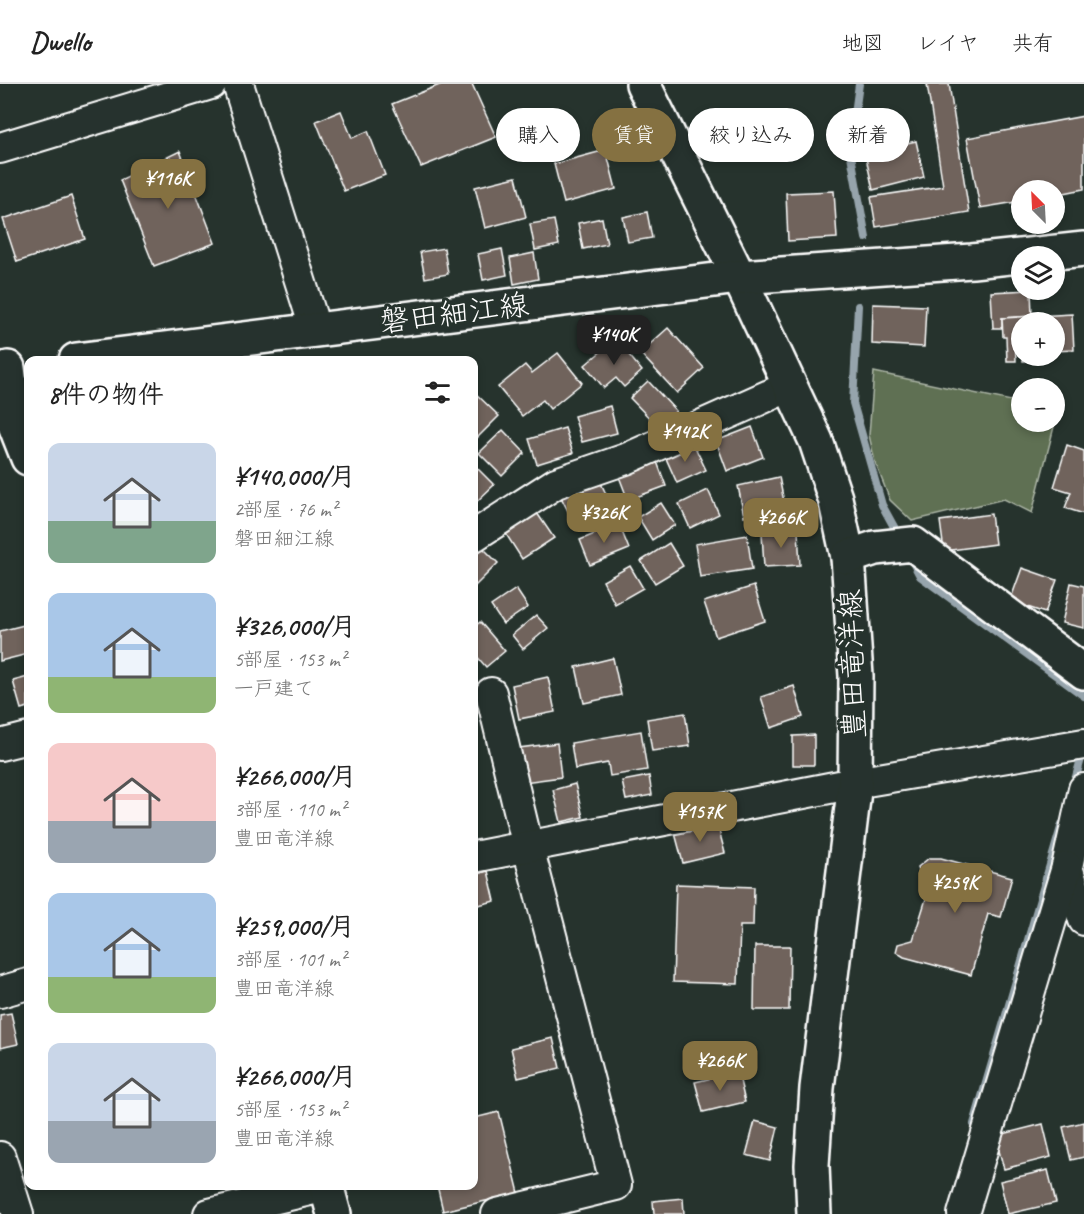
<!DOCTYPE html>
<html lang="ja">
<meta charset="utf-8">
<style>
body{margin:0;font-family:Caveat,"Klee One",sans-serif;background:#f6f6f6;color:#222;height:100vh;display:flex;flex-direction:column;font-size:22px;white-space:nowrap}
*{box-sizing:border-box;margin:0}
p{font-size:20px;color:#767676}
.icon{flex:none;width:33px;height:33px;fill:none;stroke:currentColor;stroke-width:2;stroke-linecap:round;stroke-linejoin:round}
.map{position:relative;flex:1;overflow:hidden}
.sheet{position:absolute;left:24px;top:272px;width:454px;height:834px;display:flex;flex-direction:column;background:#fff;border-radius:12px;box-shadow:0 3px 9px #0003}
.sheet>*{flex:none}
.hud{position:absolute;left:496px;top:24px;width:496px;height:54px;display:flex;gap:12px}
.needle{width:39px;rotate:336deg}
.controls{position:absolute;left:1011px;top:96px;display:grid;gap:12px}
.controls a{display:grid;place-items:center;width:54px;height:54px;border-radius:50%;background:#fff;box-shadow:0 3px 9px #0003;font-size:30px}
.price{position:absolute;translate:-50% -51px;padding:0 14px;border-radius:12px;background:#857141;color:#fff;font-size:20px;line-height:39px;filter:drop-shadow(0 2px 3px #0008)}
.price::after{content:'';position:absolute;left:50%;top:36px;width:18px;height:14px;margin-left:-9px;background:inherit;clip-path:polygon(0 0,100% 0,50% 100%)}
.price.on{background:#222;color:#fff}
ul{padding:0;list-style:none}
li{display:flex;align-items:center;gap:18px;height:150px;padding:0 24px}
li span{display:grid;place-items:center;flex:none;width:168px;height:120px;border-radius:12px;color:#555}
li>.icon{margin-inline-start:auto}
span .icon{width:72px;height:72px;fill:#fffc;stroke-width:1}
li b{font-size:26px}
h2{display:flex;justify-content:space-between;align-items:center;height:72px;padding:0 24px;font-size:26px}
.pill{padding:0 21px;border-radius:27px;background:#fff;box-shadow:0 3px 9px #0003;font-size:21px;line-height:54px}
.pill.on{background:#857141;color:#fff}
header{display:flex;align-items:center;gap:36px;box-sizing:border-box;height:84px;padding:0 30px;background:#fff;border-bottom:2px solid #e0e0e0}
header strong{font-size:28px}
nav{display:flex;gap:33px;margin-inline-start:auto;font-size:21px}
.map>svg:first-child{display:block}
.green{fill:#5e6f52;stroke:#aeb7a8;stroke-width:1.5}
.lines{fill:none;stroke-linecap:round;stroke-linejoin:round}
.stream{stroke:#96a4ac;stroke-width:8}
.building{fill:#6f635b;stroke:#fff;stroke-width:1.5}
.street-casing{stroke:#fff;stroke-width:34}
.secondary-casing{stroke:#fff;stroke-width:38}
.street{stroke:#26332d;stroke-width:30}
.secondary{stroke:#26332d;stroke-width:33}
.labels{text-anchor:middle;dominant-baseline:central;stroke-width:6;stroke-linejoin:round;paint-order:stroke}
.street-label{font-size:30px;fill:#fff;stroke:#26332d}
</style>
<header>
<strong>Dwello</strong>
<nav><a>地図</a><a>レイヤ</a><a>共有</a></nav>
</header>
<div class="map">
<svg width="1084" height="1130" viewBox="0 0 1084 1130">
<rect width="100%" height="100%" fill="#26332d"/>
<filter id="ink" filterUnits="userSpaceOnUse"><feTurbulence type="fractalNoise" baseFrequency=".0167" numOctaves="2"/><feDisplacementMap in="SourceGraphic" scale="12" xChannelSelector="R" yChannelSelector="G"/><feConvolveMatrix kernelMatrix="1 2 1 2 8 2 1 2 1" color-interpolation-filters="sRGB"/></filter>
<g filter="url(#ink)">
<polygon class="green" points="874,288 1021,319 1022,338 1054,338 1055,326 1058,327 1032,429 1004,415 912,437 890,416 875,378 869,351"/>
<g class="lines">
<g class="stream">
<polyline points="859,0 850,66 866,154"/>
<polyline points="858,222 853,319 882,421 899,452"/>
<polyline points="910,473 920,492 1084,612"/>
<polyline points="1073,703 1083,668"/>
<polyline points="974,1040 1062,740"/>
</g>
</g>
<g class="building">
<polygon points="442,0 472,0 496,53 421,83 392,20"/>
<polygon points="927,0 949,0 969,128 876,143 871,113 943,102"/>
<polygon points="341,27 352,54 368,47 385,91 344,107 316,37"/>
<polygon points="1084,32 1084,105 1054,111 1054,106 1022,106 1022,117 980,124 967,54"/>
<polygon points="916,57 924,93 873,106 865,69"/>
<polygon points="606,66 616,105 564,119 554,80"/>
<polygon points="180,67 215,159 154,182 120,96"/>
<polygon points="516,93 526,133 485,144 475,103"/>
<polygon points="834,107 837,154 788,157 786,109"/>
<polygon points="71,112 85,155 17,178 3,135"/>
<polygon points="647,128 652,154 628,158 623,133"/>
<polygon points="602,134 607,160 583,165 578,139"/>
<polygon points="554,136 559,161 535,166 530,140"/>
<polygon points="444,164 448,190 425,194 420,168"/>
<polygon points="502,165 507,191 483,196 478,170"/>
<polygon points="534,169 538,195 514,200 510,174"/>
<polygon points="1031,206 1032,232 1002,234 1002,244 993,244 991,208"/>
<polygon points="873,220 926,222 924,263 872,260"/>
<polygon points="1072,230 1074,266 1054,267 1054,238 1022,238 1022,251 1015,251 1016,277 1007,277 1006,253 1003,253 1002,234"/>
<polygon points="668,244 704,284 677,309 640,269"/>
<polygon points="616,255 642,287 624,303 616,294 604,304 585,281"/>
<polygon points="558,269 582,299 550,325 543,316 522,332 498,303 525,281 532,289"/>
<polygon points="1023,272 1045,272 1046,276 1023,277"/>
<polygon points="648,297 676,327 659,344 630,314"/>
<polygon points="474,308 499,332 474,357"/>
<polygon points="610,322 617,349 582,358 574,332"/>
<polygon points="752,343 763,373 727,387 716,357"/>
<polygon points="565,344 573,369 537,380 529,355"/>
<polygon points="503,346 525,369 502,392 479,369"/>
<polygon points="693,359 706,386 677,399 665,372"/>
<polygon points="1067,361 1084,367 1084,430 1065,424 1071,408 1054,403"/>
<polygon points="656,375 666,402 628,416 618,390"/>
<polygon points="474,381 494,401 474,420"/>
<polygon points="779,393 785,423 744,432 738,402"/>
<polygon points="599,395 614,427 577,445 561,413"/>
<polygon points="708,406 719,430 690,444 679,420"/>
<polygon points="661,419 675,441 652,456 638,433"/>
<polygon points="537,429 554,454 522,475 506,450"/>
<polygon points="991,430 995,460 944,467 940,437"/>
<polygon points="619,440 629,465 590,481 580,456"/>
<polygon points="798,447 800,481 764,483 762,449"/>
<polygon points="747,451 752,485 700,493 695,460"/>
<polygon points="669,459 683,482 655,499 641,477"/>
<polygon points="480,461 498,479 474,503 474,467"/>
<polygon points="630,482 643,504 615,520 603,497"/>
<polygon points="1022,484 1057,496 1045,529 1010,517"/>
<polygon points="1071,499 1084,502 1084,544 1062,539"/>
<polygon points="754,502 765,537 716,553 704,518"/>
<polygon points="516,505 528,523 503,540 491,522"/>
<polygon points="536,531 548,544 523,565 512,551"/>
<polygon points="480,538 505,567 486,583 474,569 474,543"/>
<polygon points="28,540 28,570 0,577 0,547"/>
<polygon points="613,574 621,611 584,619 576,583"/>
<polygon points="28,593 28,623 21,625 13,597"/>
<polygon points="548,593 555,628 519,635 512,601"/>
<polygon points="794,602 803,633 771,644 761,613"/>
<polygon points="685,629 690,662 652,667 647,635"/>
<polygon points="641,647 647,686 610,692 608,679 575,685 571,659"/>
<polygon points="814,651 814,681 793,681 793,652"/>
<polygon points="557,659 561,693 524,698 519,664"/>
<polygon points="649,692 652,711 626,716 622,697"/>
<polygon points="575,700 583,733 561,738 553,706"/>
<polygon points="717,739 725,769 683,779 675,749"/>
<polygon points="929,774 941,774 1012,793 1001,833 988,830 971,891 904,873 896,868 898,860 913,856 931,799 922,794 918,783"/>
<polygon points="488,787 495,817 474,822 474,791"/>
<polygon points="676,800 754,803 753,842 740,842 738,900 673,898"/>
<polygon points="755,862 790,862 789,926 754,926"/>
<polygon points="11,929 18,960 0,964 0,931"/>
<polygon points="553,954 560,984 518,994 511,964"/>
<polygon points="738,988 745,1018 703,1028 695,998"/>
<polygon points="499,1028 519,1109 443,1127 437,1101 474,1101 474,1034"/>
<polygon points="755,1037 778,1043 770,1077 746,1071"/>
<polygon points="1084,1038 1084,1073 1071,1076 1063,1043"/>
<polygon points="1043,1040 1051,1073 1004,1085 995,1052"/>
<polygon points="1048,1086 1056,1119 1008,1130 1000,1097"/>
<polygon points="683,1114 684,1130 654,1130 653,1117"/>
</g>
<g class="lines">
<defs>
<g id="street">
<polyline points="238,0 316,247"/>
<polyline points="0,64 211,0"/>
<polyline points="474,452 556,399 626,375 790,302"/>
<polyline points="491,609 528,763 616,1101 497,1130"/>
<polyline points="0,661 28,654"/>
<polyline points="1084,705 1067,783 1084,836"/>
<polyline points="474,773 855,699 1084,660"/>
<polyline points="0,908 28,900"/>
<polyline points="0,1073 18,1130"/>
<polyline points="209,1130 327,1102"/>
<polyline points="963,1130 1067,783"/>
</g>
<g id="secondary">
<polyline points="643,0 739,193 816,357 835,414 848,473 856,592 855,699 817,1004 812,1081 814,1130"/>
<polyline points="76,276 739,193 972,177 1084,165"/>
<polyline points="8,284 15,341 28,374"/>
<polyline points="848,473 875,464 913,460 1084,588"/>
<polyline points="326,1101 334,1130"/>
</g>
</defs>
<use href="#street" class="street-casing"/>
<use href="#secondary" class="secondary-casing"/>
<use href="#street" class="street"/>
<use href="#secondary" class="secondary"/>
</g>
</g>
<g class="labels">
<g class="street-label">
<text transform="translate(454 229) rotate(-7)">磐田細江線</text>
<text transform="translate(852 580) rotate(-92)">豊田竜洋線</text>
</g>
</g>
</svg>
<div class="controls">
<a><svg class="needle" viewBox="-14 -14 28 28"><path d="M0-13l5 13h-10z" fill="#e53935"/><path d="M0 13l5-13h-10z" fill="#767676"/></svg></a>
<a><svg class="icon" aria-label="layers" viewBox="0 0 24 24"><path d="M12 4l9 5-9 5-9-5zM3 14l9 5 9-5"/></svg></a>
<a>+</a>
<a>−</a>
</div>
<b class="price" style="left:168px;top:126px">¥116K</b>
<b class="price on" style="left:614px;top:282px">¥140K</b>
<b class="price" style="left:685px;top:379px">¥142K</b>
<b class="price" style="left:604px;top:460px">¥326K</b>
<b class="price" style="left:781px;top:465px">¥266K</b>
<b class="price" style="left:700px;top:759px">¥157K</b>
<b class="price" style="left:955px;top:830px">¥259K</b>
<b class="price" style="left:720px;top:1008px">¥266K</b>
<div class="hud">
<a class="pill">購入</a>
<a class="pill on">賃貸</a>
<a class="pill">絞り込み</a>
<a class="pill">新着</a>
</div>
<section class="sheet">
<h2>8件の物件<svg class="icon" aria-label="filters" viewBox="0 0 24 24"><path d="M4 7h16M4 17h16"/><circle cx="9" cy="7" r="2"/><circle cx="15" cy="17" r="2"/></svg></h2>
<ul>
<li><span style="background:linear-gradient(#c9d6e8 65%,#7fa58c 0)"><svg class="icon" aria-label="home" viewBox="0 0 24 24"><path d="M3 11l9-7 9 7M6 9v11h12V9"/></svg></span><div><b>¥140,000/月</b><p>2部屋 · 76 m²</p><p>磐田細江線</p></div></li>
<li><span style="background:linear-gradient(#a9c7e8 70%,#8fb573 0)"><svg class="icon" aria-label="home" viewBox="0 0 24 24"><path d="M3 11l9-7 9 7M6 9v11h12V9"/></svg></span><div><b>¥326,000/月</b><p>5部屋 · 153 m²</p><p>一戸建て</p></div></li>
<li><span style="background:linear-gradient(#f6c9c9 65%,#9aa5b1 0)"><svg class="icon" aria-label="home" viewBox="0 0 24 24"><path d="M3 11l9-7 9 7M6 9v11h12V9"/></svg></span><div><b>¥266,000/月</b><p>3部屋 · 110 m²</p><p>豊田竜洋線</p></div></li>
<li><span style="background:linear-gradient(#a9c7e8 70%,#8fb573 0)"><svg class="icon" aria-label="home" viewBox="0 0 24 24"><path d="M3 11l9-7 9 7M6 9v11h12V9"/></svg></span><div><b>¥259,000/月</b><p>3部屋 · 101 m²</p><p>豊田竜洋線</p></div></li>
<li><span style="background:linear-gradient(#c9d6e8 65%,#9aa5b1 0)"><svg class="icon" aria-label="home" viewBox="0 0 24 24"><path d="M3 11l9-7 9 7M6 9v11h12V9"/></svg></span><div><b>¥266,000/月</b><p>5部屋 · 153 m²</p><p>豊田竜洋線</p></div></li>
</ul>
</section>
</div>
